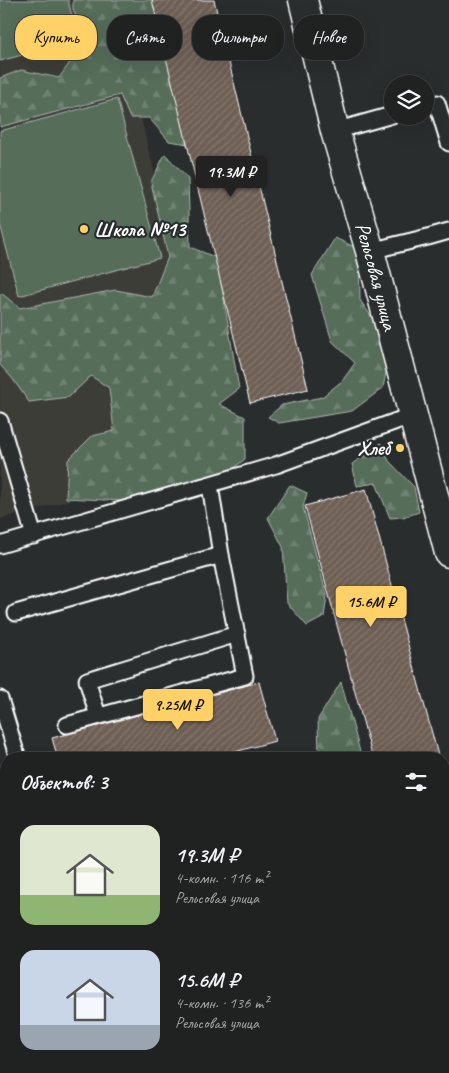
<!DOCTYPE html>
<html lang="ru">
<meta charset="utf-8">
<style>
body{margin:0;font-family:Caveat,sans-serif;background:#2d2f2f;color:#f1f3f6;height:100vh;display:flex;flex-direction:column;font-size:19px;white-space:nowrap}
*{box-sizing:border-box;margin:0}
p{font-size:16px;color:#a2a4a5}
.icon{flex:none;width:28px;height:28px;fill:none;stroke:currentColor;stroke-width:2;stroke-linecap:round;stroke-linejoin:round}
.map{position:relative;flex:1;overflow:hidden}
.panel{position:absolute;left:0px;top:752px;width:450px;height:321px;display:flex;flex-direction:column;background:#202222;border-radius:20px 20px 0 0;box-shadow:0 5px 20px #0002,0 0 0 1px #3d3f40}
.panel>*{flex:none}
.banner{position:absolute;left:15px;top:15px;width:420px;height:45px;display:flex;gap:10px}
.fabs{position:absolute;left:384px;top:75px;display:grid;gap:10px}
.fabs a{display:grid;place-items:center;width:50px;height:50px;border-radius:50%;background:#202222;box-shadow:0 5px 20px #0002,0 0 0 1px #3d3f40;font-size:25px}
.price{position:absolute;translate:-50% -42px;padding:0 11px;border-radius:5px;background:#ffd166;color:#111;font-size:16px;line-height:32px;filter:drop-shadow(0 1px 2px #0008)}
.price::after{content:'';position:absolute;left:50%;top:30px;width:15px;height:11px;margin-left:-8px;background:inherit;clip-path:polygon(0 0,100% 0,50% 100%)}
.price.current{background:#222;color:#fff}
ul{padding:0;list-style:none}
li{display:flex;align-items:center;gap:15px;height:125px;padding:0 20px}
li span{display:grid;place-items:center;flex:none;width:140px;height:100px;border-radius:15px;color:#555}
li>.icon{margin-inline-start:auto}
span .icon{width:60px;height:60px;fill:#fffc;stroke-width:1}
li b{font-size:21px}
h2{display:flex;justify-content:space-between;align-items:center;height:60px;padding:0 20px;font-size:21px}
.tag{padding:0 18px;border-radius:20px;background:#202222;box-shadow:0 5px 20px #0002,0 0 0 1px #3d3f40;font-size:18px;line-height:45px}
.tag.current{background:#ffd166;color:#111}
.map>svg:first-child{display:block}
.built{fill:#3e3c39}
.green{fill:#566d5a;stroke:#aab6ac}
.forest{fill:url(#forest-firs);stroke:#aab6ac}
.building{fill:url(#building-hatch);stroke:#fff}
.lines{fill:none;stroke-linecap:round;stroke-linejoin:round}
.service-casing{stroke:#fff;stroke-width:19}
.minor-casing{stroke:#fff;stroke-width:31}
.service{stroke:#2a2d2e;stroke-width:15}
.minor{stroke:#2a2d2e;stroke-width:28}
.poi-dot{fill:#ffd166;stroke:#2a2d2e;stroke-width:2}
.labels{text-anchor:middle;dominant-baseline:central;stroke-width:4.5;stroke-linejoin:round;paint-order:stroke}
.poi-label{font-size:21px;font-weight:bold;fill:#fff;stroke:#2a2d2e;text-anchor:start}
.street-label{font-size:21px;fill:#fff;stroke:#2a2d2e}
</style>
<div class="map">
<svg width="449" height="1073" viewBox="0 0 449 1073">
<defs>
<pattern id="forest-firs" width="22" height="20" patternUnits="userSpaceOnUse" patternTransform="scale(1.25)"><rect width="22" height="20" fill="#566d5a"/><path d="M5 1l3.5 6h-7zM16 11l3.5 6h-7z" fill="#6f8373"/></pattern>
<pattern id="building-hatch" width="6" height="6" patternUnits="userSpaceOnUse" patternTransform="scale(1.25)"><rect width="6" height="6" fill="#6e5f54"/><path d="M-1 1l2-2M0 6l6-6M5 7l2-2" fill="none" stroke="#84776e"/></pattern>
</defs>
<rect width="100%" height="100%" fill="#2a2d2e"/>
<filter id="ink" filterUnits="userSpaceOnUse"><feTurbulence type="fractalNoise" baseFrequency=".02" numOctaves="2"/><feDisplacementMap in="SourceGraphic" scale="10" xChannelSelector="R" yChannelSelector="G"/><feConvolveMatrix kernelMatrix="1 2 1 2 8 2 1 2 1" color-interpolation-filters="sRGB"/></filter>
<g filter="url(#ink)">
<polygon class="built" points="0,0 111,0 226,458 0,519"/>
<g class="green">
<polygon points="0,0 68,0 78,40 0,61"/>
<polygon points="117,99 160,258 19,296 0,224 0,131"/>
</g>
<g class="forest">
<polygon points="73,0 153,0 188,144 169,141 149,118 130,118 120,95 0,127 0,78 21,70 59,78 86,40 73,9"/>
<polygon points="165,154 188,179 190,247 217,258 239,389 219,404 245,417 245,459 228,473 155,495 123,501 66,498 68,460 92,436 114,431 109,388 91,376 69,397 29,402 12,378 0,365 0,295 1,293 20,308 116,290 152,297 168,257 151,182"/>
<polygon points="335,238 359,249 360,300 375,322 388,362 383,388 352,411 279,423 268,417 282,405 322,397 342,381 355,363 332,341 312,275"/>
<polygon points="381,443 389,461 414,487 419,512 404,517 390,518 376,483 357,486 352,464"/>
<polygon points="290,485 307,493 303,507 327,596 324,617 307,626 287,603 283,547 268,518"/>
<polygon points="341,682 362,759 319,759 318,719"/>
<polygon points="0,797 6,808 6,857 0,870"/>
<polygon points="6,893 6,937 1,943 0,942 0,894"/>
<polygon points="444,1066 446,1073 389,1073 388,1068 444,1068"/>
</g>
<g class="building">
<polygon points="152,0 214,0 308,389 250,403"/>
<polygon points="366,489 407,641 439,759 373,759 305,506"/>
<polygon points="259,682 275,741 209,759 58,759 52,738"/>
</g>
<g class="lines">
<defs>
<g id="service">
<polyline points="437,103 449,143"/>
<polyline points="335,131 392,115"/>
<polyline points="370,251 428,237 449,231"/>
<polyline points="0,421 34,536"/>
<polyline points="0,545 276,465 413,415"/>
<polyline points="16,613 221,555"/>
<polyline points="0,699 18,759"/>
<polyline points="98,716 87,680 237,634"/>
<polyline points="67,725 245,676 221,555 210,485"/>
<polyline points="0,964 6,963"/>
<polyline points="306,1068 308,1073"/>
</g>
<g id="minor">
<path id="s1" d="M303,0L335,131L370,251L449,553"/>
</g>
</defs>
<use href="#service" class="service-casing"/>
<use href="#minor" class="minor-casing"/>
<use href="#service" class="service"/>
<use href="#minor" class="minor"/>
</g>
</g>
<g class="poi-dot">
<circle cx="84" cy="229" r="5"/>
<circle cx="400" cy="448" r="5"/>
</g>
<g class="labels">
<g class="poi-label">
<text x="94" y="229">Школа №13</text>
<text x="390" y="448" text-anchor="end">Хлеб</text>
</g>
<g class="street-label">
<text stroke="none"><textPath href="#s1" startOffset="286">Рельсовая улица</textPath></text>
</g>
</g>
</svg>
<div class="fabs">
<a><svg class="icon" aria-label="layers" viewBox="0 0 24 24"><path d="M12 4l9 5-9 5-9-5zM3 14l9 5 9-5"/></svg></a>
</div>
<b class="price current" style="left:231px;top:198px">19.3M ₽</b>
<b class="price" style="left:371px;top:628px">15.6M ₽</b>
<b class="price" style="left:178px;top:731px">9.25M ₽</b>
<div class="banner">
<a class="tag current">Купить</a>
<a class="tag">Снять</a>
<a class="tag">Фильтры</a>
<a class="tag">Новое</a>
</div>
<section class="panel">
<h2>Объектов: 3<svg class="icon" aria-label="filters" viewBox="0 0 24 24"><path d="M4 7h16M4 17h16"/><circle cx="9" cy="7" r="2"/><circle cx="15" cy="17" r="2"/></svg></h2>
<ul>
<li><span style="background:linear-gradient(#dfe7d0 70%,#8fb573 0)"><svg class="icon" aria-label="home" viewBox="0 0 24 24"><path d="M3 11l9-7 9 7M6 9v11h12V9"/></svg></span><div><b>19.3M ₽</b><p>4-комн. · 116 m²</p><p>Рельсовая улица</p></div></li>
<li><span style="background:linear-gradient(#c9d6e8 75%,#9aa5b1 0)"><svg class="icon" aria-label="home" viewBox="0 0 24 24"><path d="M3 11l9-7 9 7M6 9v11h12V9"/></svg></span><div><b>15.6M ₽</b><p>4-комн. · 136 m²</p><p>Рельсовая улица</p></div></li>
</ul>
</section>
</div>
